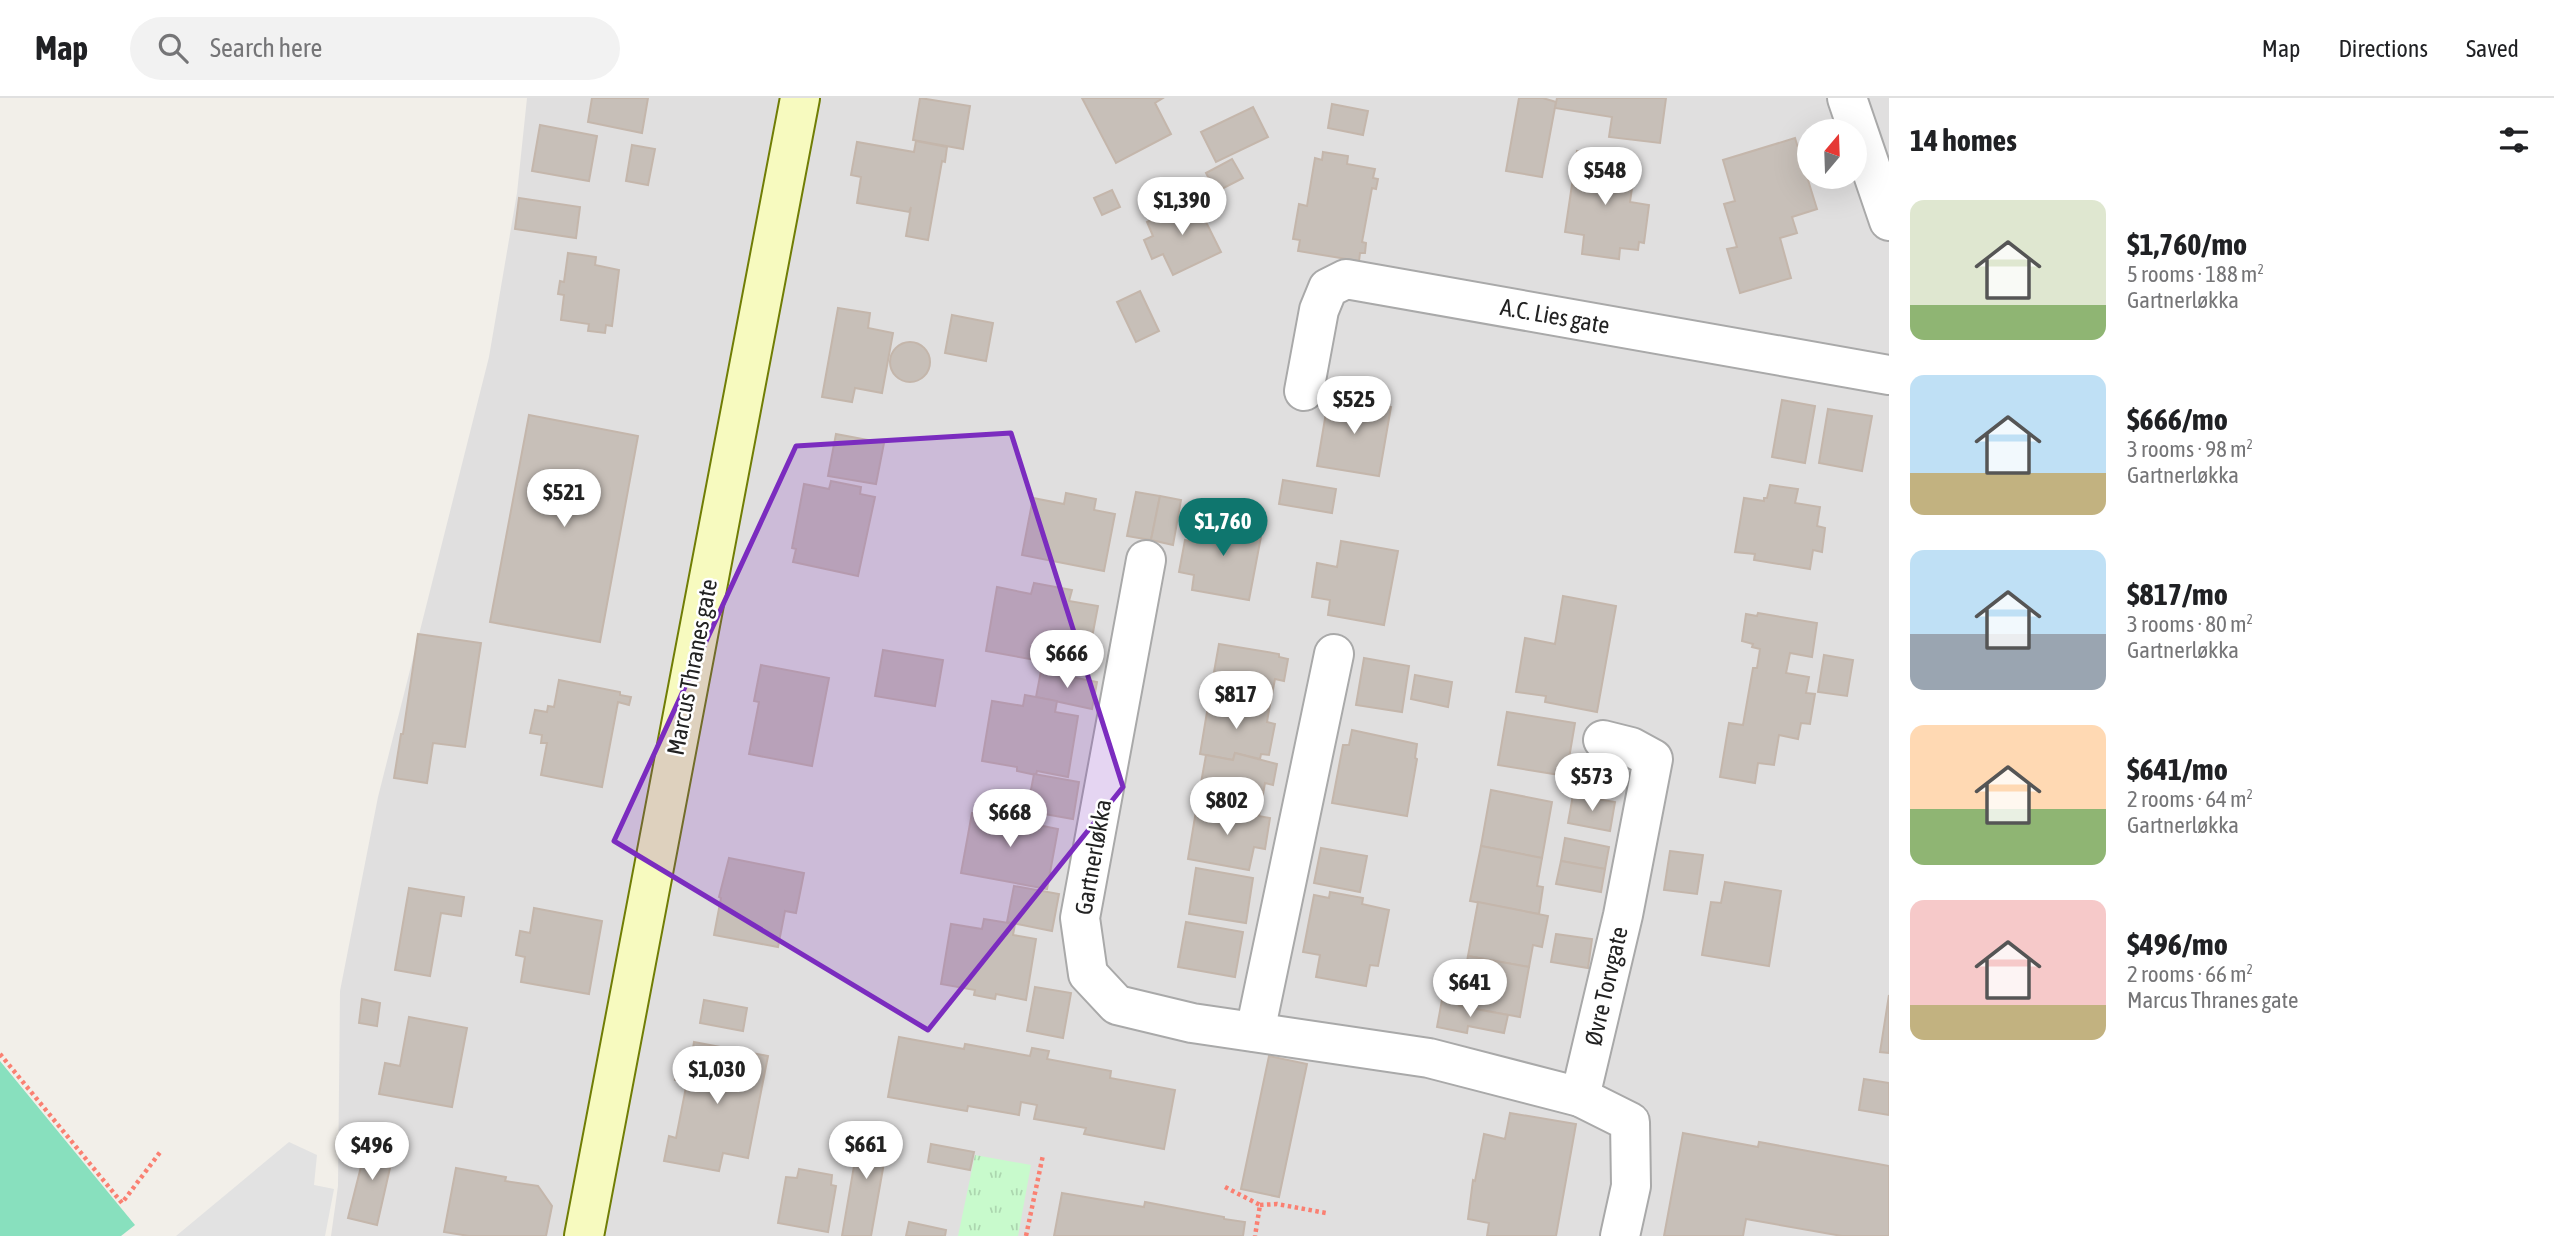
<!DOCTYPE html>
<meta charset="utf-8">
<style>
body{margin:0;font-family:"Asap Condensed",sans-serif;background:#f2f2f2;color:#202124;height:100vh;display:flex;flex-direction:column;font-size:26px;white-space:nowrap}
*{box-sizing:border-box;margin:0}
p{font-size:23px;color:#757577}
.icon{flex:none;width:38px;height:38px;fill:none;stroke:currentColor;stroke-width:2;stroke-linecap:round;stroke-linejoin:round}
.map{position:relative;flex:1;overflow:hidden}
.side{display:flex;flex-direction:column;background:#fff;width:665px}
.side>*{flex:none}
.needle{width:46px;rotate:19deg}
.fabs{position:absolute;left:1797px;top:21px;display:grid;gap:14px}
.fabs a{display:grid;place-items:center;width:70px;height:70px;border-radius:50%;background:#fff;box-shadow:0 7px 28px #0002;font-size:35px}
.price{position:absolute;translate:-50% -60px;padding:0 16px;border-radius:24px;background:#fff;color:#222;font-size:23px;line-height:46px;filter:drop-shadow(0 2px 4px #0008)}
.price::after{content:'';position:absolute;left:50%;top:42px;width:21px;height:16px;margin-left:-10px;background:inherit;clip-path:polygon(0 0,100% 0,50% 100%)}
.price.selected{background:#0f766e;color:#fff}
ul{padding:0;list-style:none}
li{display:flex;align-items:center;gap:21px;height:175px;padding:0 21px}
li span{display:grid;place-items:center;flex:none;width:196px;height:140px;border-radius:14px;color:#555}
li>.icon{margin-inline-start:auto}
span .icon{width:84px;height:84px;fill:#fffc;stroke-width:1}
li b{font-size:30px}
h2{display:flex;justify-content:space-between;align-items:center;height:84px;padding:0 21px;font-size:30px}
header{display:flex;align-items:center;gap:42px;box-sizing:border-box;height:98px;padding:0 35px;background:#fff;border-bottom:2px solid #e0e0e0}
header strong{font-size:33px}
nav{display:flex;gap:38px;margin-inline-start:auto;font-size:24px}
.search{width:490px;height:63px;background:#f2f2f2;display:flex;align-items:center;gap:18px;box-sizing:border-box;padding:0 24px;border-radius:38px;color:#757577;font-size:26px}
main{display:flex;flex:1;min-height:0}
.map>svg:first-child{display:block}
.residential{fill:#e0dfdf;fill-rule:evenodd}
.park{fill:url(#park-tufts)}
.pitch{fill:#88e0be}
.parking{fill:#e2e2e2}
.building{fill:#c7bfb8;stroke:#c4b6ab;stroke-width:2}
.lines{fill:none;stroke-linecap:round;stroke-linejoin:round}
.street-casing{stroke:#a9a9a9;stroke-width:42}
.secondary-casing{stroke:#707d05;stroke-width:42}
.path{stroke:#fa8072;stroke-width:4.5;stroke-dasharray:3.5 3.5;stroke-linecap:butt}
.street{stroke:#fff;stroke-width:38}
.secondary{stroke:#f7fabf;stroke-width:38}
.marked{fill:#7b2cbf;fill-opacity:0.2;stroke:#7b2cbf;stroke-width:5;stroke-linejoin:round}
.labels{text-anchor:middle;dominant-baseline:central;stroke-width:5;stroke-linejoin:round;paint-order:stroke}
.street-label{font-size:24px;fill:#222;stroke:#fff}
</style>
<header>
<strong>Map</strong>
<div class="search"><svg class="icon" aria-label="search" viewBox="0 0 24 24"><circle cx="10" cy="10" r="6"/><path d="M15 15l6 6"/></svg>Search here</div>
<nav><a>Map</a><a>Directions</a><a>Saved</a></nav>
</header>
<main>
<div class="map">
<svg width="1889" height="1138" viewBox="0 0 1889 1138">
<defs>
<pattern id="park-tufts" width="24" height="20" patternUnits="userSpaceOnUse" patternTransform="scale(1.75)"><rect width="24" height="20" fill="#c8facc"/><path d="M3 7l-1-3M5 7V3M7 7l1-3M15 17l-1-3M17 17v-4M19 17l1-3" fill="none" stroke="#acd6af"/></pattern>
</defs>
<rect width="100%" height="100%" fill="#f2efe9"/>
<path class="residential" d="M527,0H1889V1138H331L338,1088L340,893L378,699L489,259L517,95ZM1810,33H1855V79H1810Z"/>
<polygon class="park" points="975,1057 1031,1067 1018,1138 958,1138"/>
<polygon class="pitch" points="0,963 135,1127 121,1138 0,1138"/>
<polygon class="parking" points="289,1044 317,1057 314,1087 334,1091 325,1138 176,1138"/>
<g class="building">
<polygon points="592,0 648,0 642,35 588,24"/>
<polygon points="920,0 970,8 963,51 913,42"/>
<polygon points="1082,0 1163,0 1155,5 1171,36 1116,65"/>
<polygon points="1519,0 1543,0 1556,4 1542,79 1506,73"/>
<polygon points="1557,0 1666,0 1660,45 1609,39 1612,19 1555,10"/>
<polygon points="1332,6 1368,13 1363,37 1328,30"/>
<polygon points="1253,9 1268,39 1216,64 1201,34"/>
<polygon points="540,27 597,38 589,83 532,73"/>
<polygon points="1795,40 1817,111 1792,119 1797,135 1780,140 1791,180 1740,195 1727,151 1737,149 1724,106 1735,103 1723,62"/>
<polygon points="916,43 947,49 945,64 942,63 928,142 906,138 911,109 909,114 857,105 861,79 851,77 857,44 914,54"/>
<polygon points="632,47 655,51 648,87 626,83"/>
<polygon points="1577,53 1613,59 1613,63 1620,64 1618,74 1634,76 1630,104 1649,107 1644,145 1639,144 1638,152 1620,150 1619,161 1582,156 1584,137 1565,134"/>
<polygon points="1323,54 1348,58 1347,66 1375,71 1373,80 1378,81 1376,91 1372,90 1362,144 1366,145 1365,155 1360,155 1359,163 1298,153 1300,142 1293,141 1299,106 1307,108 1315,60 1322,62"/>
<polygon points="1232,61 1243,80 1216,94 1206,75"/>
<polygon points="1112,92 1120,109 1102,117 1094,100"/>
<polygon points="519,100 580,109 576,140 515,131"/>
<polygon points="1194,100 1221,154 1173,177 1163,156 1152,161 1144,142 1153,138 1147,124"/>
<polygon points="568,155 596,159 595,167 619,172 612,228 606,227 605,235 588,233 589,226 561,222 564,197 558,196 560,183 564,184"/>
<polygon points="1140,193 1159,233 1136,244 1117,204"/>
<polygon points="838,210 870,215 868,230 893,235 882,295 855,290 852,304 822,299"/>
<polygon points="952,217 993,225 986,263 945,255"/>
<circle cx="910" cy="264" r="20"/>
<polygon points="1329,297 1391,309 1379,378 1317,368"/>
<polygon points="1782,302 1815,308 1805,365 1772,359"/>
<polygon points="1828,311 1872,318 1862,373 1819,365"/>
<polygon points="529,317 638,338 600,544 490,524"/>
<polygon points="836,336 884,345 876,386 828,378"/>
<polygon points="1283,382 1336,391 1332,415 1279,406"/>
<polygon points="831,383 861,389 860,396 875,399 858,478 793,464 796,451 792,450 804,386 829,391"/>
<polygon points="1770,387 1798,391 1795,405 1820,409 1817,428 1825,430 1822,454 1813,452 1810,471 1754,462 1755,456 1735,454 1744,400 1764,403 1764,400 1767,400"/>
<polygon points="1136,394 1160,398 1151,442 1127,438"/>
<polygon points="1066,395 1096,401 1094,412 1115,416 1104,473 1022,457 1033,400 1064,406"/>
<polygon points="1160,398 1181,402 1173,447 1151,442"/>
<polygon points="1205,417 1263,428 1249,502 1192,492 1194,477 1179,474 1185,442 1200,445"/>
<polygon points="1341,443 1398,453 1384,527 1328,517 1330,502 1312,499 1317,465 1337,469"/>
<polygon points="1034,485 1072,492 1069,503 1098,508 1086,571 986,553 997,489 1031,496"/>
<polygon points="1563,498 1616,508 1597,614 1545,604 1546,598 1516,594 1525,540 1555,546"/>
<polygon points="1758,515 1817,525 1812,559 1790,555 1786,575 1809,579 1806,595 1815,596 1810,626 1801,625 1798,641 1779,637 1774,667 1758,665 1755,685 1720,679 1729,625 1743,627 1753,570 1757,570 1760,551 1752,549 1753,546 1742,543 1746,516 1757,518"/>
<polygon points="418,536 481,545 465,649 433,645 427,685 394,680 401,636 403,636"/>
<polygon points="1219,546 1279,556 1279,559 1288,561 1284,583 1275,581 1269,612 1209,602"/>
<polygon points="883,552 943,562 935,608 875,598"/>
<polygon points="1824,557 1853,562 1847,598 1818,594"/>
<polygon points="1364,560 1409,568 1402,614 1356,607"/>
<polygon points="761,567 829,580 812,668 749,656 759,604 754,603"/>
<polygon points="1041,573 1097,584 1092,611 1036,599"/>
<polygon points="1415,577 1452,584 1448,609 1411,601"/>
<polygon points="559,582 620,594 620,597 631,599 629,607 618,604 602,689 541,677 547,645 541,645 542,637 530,635 535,612 547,614 548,608 554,609"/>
<polygon points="1025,597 1057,603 1055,614 1078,618 1068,679 1037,673 1036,677 1017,673 1017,669 982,663 992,603 1023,608"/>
<polygon points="1209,602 1269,612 1267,624 1275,626 1269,657 1261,656 1260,661 1235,655 1233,662 1200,656"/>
<polygon points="1507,614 1575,625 1566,678 1498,667"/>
<polygon points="1352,632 1417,646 1415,660 1417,661 1407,718 1332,705 1343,647 1349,647"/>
<polygon points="1235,655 1277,666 1273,687 1265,685 1259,718 1197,707 1206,657 1233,662"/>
<polygon points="1034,676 1079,684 1073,721 1027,713"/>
<polygon points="1491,692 1552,704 1542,760 1481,748"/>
<polygon points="1573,697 1615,704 1610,733 1568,725"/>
<polygon points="1197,707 1270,720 1265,751 1254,749 1249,772 1188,761"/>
<polygon points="1005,709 1036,714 1033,726 1058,731 1047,791 961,775 972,715 1003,721"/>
<polygon points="1565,740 1609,749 1605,771 1561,763"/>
<polygon points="1481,748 1542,760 1537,788 1543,789 1539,816 1470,803"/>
<polygon points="1321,750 1367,758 1360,794 1314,785"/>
<polygon points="1670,753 1703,757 1697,796 1664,792"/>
<polygon points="729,760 804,775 796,815 785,813 778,849 714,837 721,800 719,799"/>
<polygon points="1561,763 1605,771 1601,794 1556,786"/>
<polygon points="1196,770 1253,780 1246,825 1189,816"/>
<polygon points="1725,784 1781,793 1769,868 1702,857 1711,804 1721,805"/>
<polygon points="1014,788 1059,796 1052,833 1007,824"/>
<polygon points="409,790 464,799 461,818 441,815 430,878 395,872"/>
<polygon points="1330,794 1363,800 1362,806 1389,812 1378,868 1370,867 1366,888 1316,879 1320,857 1303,854 1314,797 1329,800"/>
<polygon points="1478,804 1548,818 1542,849 1533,847 1529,869 1468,858"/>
<polygon points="534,810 602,823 589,896 521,884 525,859 516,857 520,833 530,835"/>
<polygon points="984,821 1015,826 1013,837 1036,841 1026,902 996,896 995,901 974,897 975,892 941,886 951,826 982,831"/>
<polygon points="1186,824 1243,834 1235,879 1178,869"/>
<polygon points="1556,836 1592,841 1588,870 1551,864"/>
<polygon points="1468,858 1529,869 1520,919 1459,908"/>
<polygon points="1035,889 1071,895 1063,940 1027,933"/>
<polygon points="1889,897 1889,955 1880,954"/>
<polygon points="362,901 380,905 377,928 359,925"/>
<polygon points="704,902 747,910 743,933 700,925"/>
<polygon points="1442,902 1459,906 1459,908 1508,917 1504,935 1468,928 1467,935 1437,929"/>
<polygon points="409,919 467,930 452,1009 379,996 385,965 400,968"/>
<polygon points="899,939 964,951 965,946 1030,958 1032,950 1049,953 1047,961 1111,973 1110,980 1175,992 1164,1051 1084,1036 1086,1030 1034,1021 1037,1007 1021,1004 1019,1017 968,1008 967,1013 888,999"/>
<polygon points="694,944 768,958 748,1060 723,1055 719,1073 664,1063 669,1038 676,1040 687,984 675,982 678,967 690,969"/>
<polygon points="1269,958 1307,966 1279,1099 1241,1091"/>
<polygon points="1864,981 1889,985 1889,1017 1859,1012"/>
<polygon points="1510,1015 1576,1026 1556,1138 1487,1138 1489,1125 1468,1121 1473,1082 1475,1083 1484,1036 1505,1041"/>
<polygon points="861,1027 890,1031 871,1138 842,1138"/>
<polygon points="1683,1035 1758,1049 1759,1044 1889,1068 1889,1138 1842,1138 1746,1121 1743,1138 1664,1138"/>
<polygon points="368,1041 395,1048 377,1127 348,1120"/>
<polygon points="931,1046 974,1054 970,1072 928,1064"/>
<polygon points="456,1070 506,1079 505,1083 538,1088 552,1108 546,1138 469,1138 444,1134"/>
<polygon points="799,1071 832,1077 831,1087 836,1088 828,1134 778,1125 786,1079 797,1080"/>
<polygon points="1062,1095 1144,1109 1145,1104 1224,1119 1224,1121 1245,1124 1243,1138 1054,1138"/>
<polygon points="909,1124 946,1132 945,1138 906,1138"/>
</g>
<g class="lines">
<defs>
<g id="street">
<polyline points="1847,0 1889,123"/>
<polyline points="1304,293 1319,212 1328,190 1346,181 1889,277"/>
<polyline points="1146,462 1080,820 1088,876 1117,907 1192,925 1429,960 1580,999"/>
<polyline points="1603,642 1631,649 1653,661 1623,817 1580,999 1630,1024 1631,1088 1620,1138"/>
<polyline points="1255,934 1334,556"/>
</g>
<polyline id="secondary" points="584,1138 800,0"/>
</defs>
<use href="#street" class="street-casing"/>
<use href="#secondary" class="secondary-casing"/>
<g class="path">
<polyline points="0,956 122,1105 161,1053"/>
<polyline points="1225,1089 1260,1107 1255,1138"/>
<polyline points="1260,1107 1277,1106 1326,1115"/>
<polyline points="1026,1138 1043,1057"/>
</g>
<use href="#street" class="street"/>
<use href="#secondary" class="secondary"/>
</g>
<path class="marked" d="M1011,335L1123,689L928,932L614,743L796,348Z"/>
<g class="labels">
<g class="street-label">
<text transform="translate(1555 218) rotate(10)">A.C. Lies gate</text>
<text transform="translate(692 569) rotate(-79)">Marcus Thranes gate</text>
<text transform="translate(1093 759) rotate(-80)">Gartnerløkka</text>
<text transform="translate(1606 888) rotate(-77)">Øvre Torvgate</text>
</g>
</g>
</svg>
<div class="fabs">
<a><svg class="needle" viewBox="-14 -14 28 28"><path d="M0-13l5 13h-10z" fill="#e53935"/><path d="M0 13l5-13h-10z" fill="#757577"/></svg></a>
</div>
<b class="price" style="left:1605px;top:109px">$548</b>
<b class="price" style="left:1182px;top:139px">$1,390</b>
<b class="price" style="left:1354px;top:338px">$525</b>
<b class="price" style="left:564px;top:431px">$521</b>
<b class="price selected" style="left:1223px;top:460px">$1,760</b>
<b class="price" style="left:1067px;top:592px">$666</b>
<b class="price" style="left:1236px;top:633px">$817</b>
<b class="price" style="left:1592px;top:715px">$573</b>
<b class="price" style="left:1227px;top:739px">$802</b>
<b class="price" style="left:1010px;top:751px">$668</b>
<b class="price" style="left:1470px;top:921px">$641</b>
<b class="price" style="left:717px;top:1008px">$1,030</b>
<b class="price" style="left:866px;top:1083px">$661</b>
<b class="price" style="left:372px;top:1084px">$496</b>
</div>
<section class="side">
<h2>14 homes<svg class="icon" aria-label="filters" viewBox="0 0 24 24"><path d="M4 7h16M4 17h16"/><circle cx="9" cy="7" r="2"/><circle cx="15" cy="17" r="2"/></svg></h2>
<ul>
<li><span style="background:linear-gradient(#dfe7d0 75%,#8fb573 0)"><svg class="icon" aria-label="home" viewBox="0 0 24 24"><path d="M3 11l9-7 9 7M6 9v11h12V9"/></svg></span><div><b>$1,760/mo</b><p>5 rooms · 188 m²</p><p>Gartnerløkka</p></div></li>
<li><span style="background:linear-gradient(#bfe0f5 70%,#c2b280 0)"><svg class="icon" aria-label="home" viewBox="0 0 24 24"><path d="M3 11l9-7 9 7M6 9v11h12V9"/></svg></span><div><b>$666/mo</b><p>3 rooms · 98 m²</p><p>Gartnerløkka</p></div></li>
<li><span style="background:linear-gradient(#bfe0f5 60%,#9aa5b1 0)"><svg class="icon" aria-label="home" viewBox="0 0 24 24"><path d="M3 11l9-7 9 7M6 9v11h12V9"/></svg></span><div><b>$817/mo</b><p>3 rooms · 80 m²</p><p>Gartnerløkka</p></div></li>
<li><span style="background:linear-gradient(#ffd9b3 60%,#8fb573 0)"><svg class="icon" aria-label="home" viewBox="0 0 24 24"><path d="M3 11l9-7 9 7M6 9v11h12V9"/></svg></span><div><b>$641/mo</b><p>2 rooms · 64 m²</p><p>Gartnerløkka</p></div></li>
<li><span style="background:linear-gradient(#f6c9c9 75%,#c2b280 0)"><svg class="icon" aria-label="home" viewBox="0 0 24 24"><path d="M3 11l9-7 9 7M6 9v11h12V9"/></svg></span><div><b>$496/mo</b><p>2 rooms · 66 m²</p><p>Marcus Thranes gate</p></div></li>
</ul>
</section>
</main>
